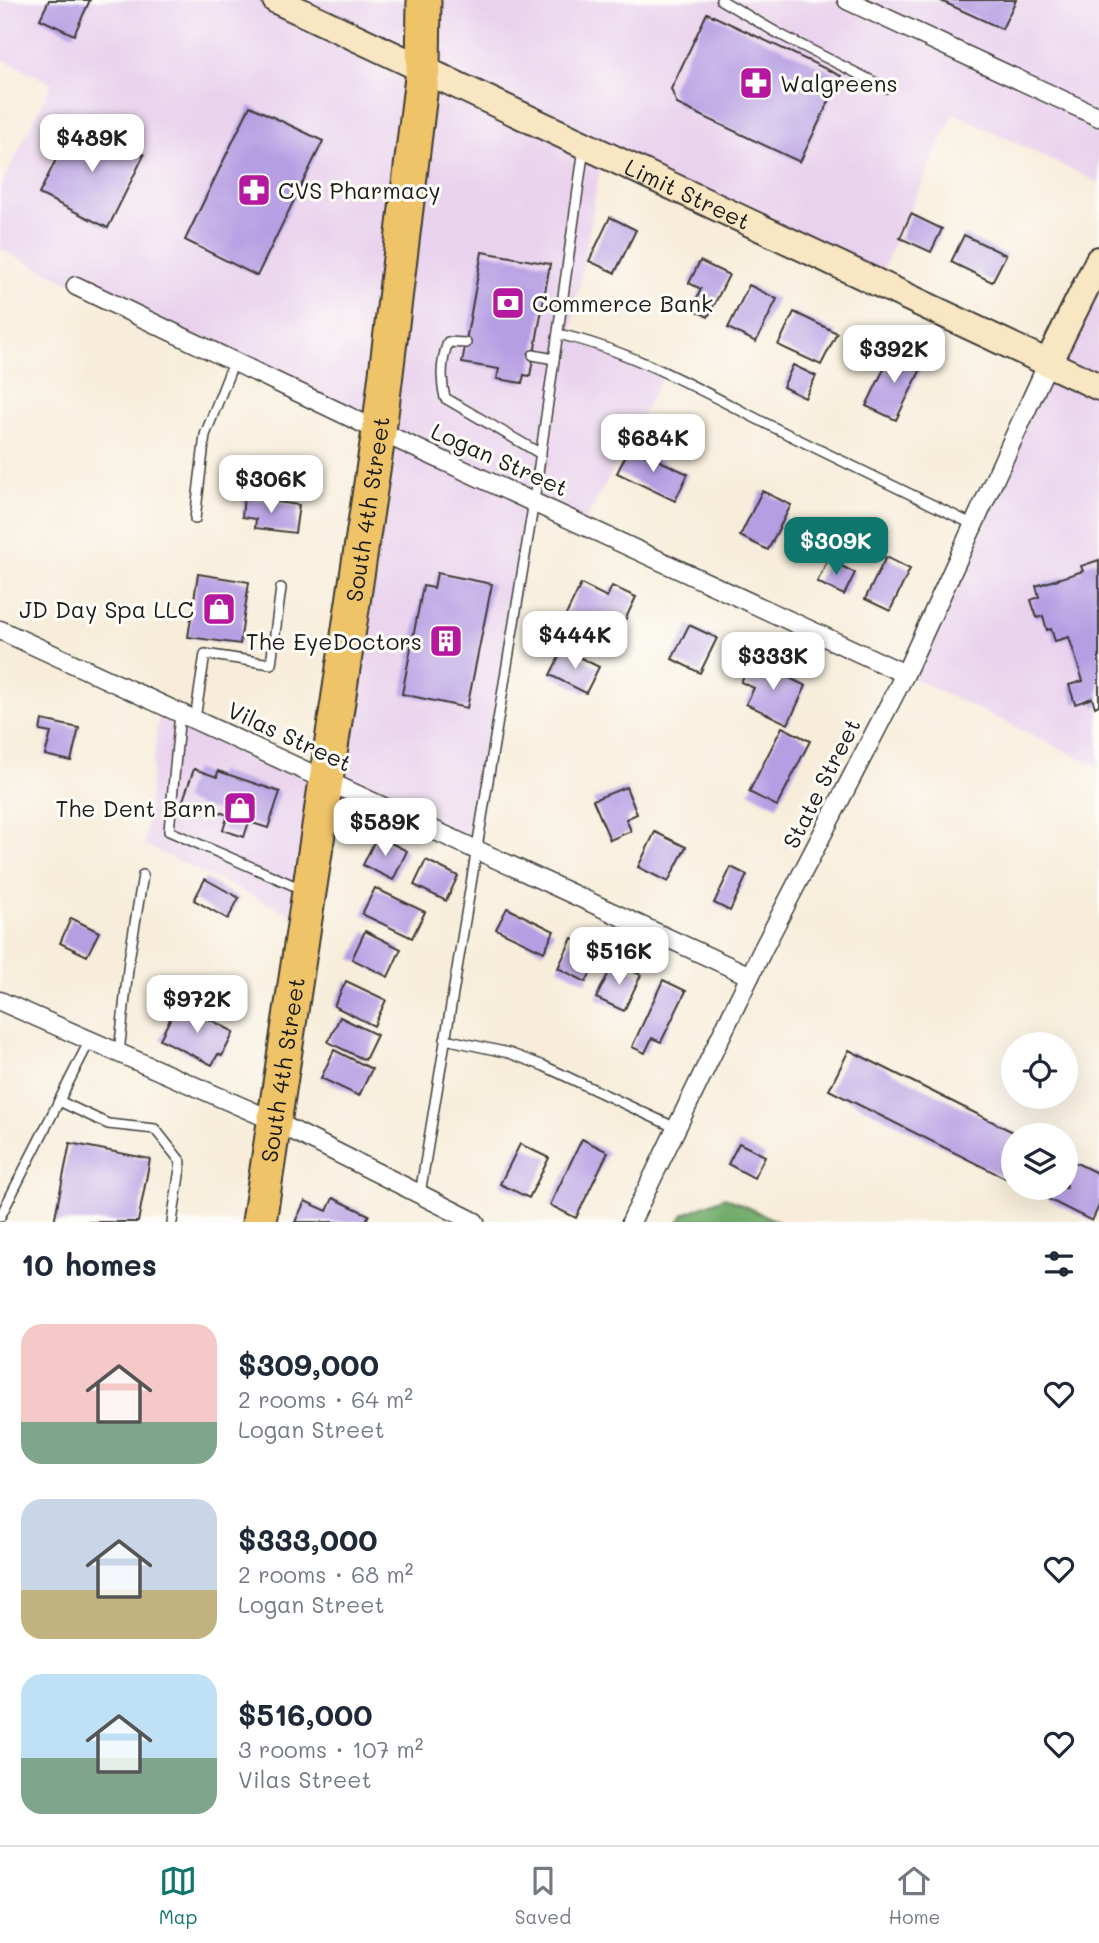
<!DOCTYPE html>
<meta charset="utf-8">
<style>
body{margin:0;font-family:Mali,sans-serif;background:#f6f6f7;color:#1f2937;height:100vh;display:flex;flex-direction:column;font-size:26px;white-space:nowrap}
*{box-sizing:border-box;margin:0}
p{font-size:23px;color:#747a83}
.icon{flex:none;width:38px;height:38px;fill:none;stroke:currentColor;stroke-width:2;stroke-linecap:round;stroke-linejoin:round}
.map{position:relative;height:1222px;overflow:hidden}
.panel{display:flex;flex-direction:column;background:#fff;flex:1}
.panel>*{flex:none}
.fabs{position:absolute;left:1001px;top:1032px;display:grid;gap:14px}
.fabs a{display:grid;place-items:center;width:77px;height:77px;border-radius:50%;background:#fff;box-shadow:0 7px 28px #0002;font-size:35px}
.price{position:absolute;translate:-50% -60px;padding:0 16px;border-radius:14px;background:#fff;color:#222;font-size:23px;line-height:46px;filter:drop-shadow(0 2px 4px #0008)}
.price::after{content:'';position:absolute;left:50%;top:42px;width:21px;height:16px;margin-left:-10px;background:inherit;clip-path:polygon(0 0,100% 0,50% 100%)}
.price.selected{background:#0f766e;color:#fff}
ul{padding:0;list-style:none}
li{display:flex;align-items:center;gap:21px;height:175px;padding:0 21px}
li span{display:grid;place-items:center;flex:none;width:196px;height:140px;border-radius:21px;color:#555}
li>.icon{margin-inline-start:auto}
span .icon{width:84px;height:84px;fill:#fffc;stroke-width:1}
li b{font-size:30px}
h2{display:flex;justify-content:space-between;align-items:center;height:84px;padding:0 21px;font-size:30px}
.tabs{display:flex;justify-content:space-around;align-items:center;height:98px;border-top:2px solid #e0e1e3;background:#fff;font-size:19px;color:#747a83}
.tabs a{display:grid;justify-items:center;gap:4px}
.tabs .selected{color:#0f766e}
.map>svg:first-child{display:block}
.built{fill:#e9d2ed}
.forest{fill:#6fab6b;stroke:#466444;stroke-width:2}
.building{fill:#b69ee3}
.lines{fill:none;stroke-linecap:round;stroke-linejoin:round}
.lane-casing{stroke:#3d3b38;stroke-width:12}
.street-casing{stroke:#3d3b38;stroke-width:21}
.secondary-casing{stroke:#3d3b38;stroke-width:30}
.highway-casing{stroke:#3d3b38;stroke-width:37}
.lane{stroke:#fff;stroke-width:9}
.street{stroke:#fff;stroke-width:18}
.secondary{stroke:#f9e7c3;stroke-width:26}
.highway{stroke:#efc469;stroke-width:33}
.labels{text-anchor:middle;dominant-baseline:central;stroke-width:6;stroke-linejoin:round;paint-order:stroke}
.poi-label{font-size:23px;fill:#1c1c1c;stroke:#fdfcf7;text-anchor:start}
.street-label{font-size:23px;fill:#1c1c1c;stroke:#fdfcf7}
</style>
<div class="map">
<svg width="1099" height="1222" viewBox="0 0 1099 1222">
<rect width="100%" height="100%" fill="#fdfcf7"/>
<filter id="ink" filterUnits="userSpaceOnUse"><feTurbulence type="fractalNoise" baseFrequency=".0143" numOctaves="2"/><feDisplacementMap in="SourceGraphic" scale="14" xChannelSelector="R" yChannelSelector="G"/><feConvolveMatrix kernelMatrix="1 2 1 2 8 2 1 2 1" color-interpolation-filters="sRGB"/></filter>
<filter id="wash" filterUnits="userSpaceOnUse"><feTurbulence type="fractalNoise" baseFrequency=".00686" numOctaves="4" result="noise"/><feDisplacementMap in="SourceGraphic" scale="28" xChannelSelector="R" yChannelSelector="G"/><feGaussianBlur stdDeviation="1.57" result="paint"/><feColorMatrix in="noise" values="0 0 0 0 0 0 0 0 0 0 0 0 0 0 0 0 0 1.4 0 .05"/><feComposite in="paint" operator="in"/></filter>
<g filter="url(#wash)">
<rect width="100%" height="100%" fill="#f7edda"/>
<g class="built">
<polygon points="0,0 1099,0 1099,183 954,113 877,282 603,152 572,328 606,347 664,374 584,524 535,502 477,849 326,780 305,921 144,845 160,704 325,780 379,431 0,249 0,188 52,83 0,58"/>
<polygon points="1099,260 1099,767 905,674"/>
</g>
<polygon class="forest" points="725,1197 779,1222 679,1222 684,1214"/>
<g id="blocks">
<g class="building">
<polygon points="49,0 90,0 74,35 40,19"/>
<polygon points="939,0 1016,0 1002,29"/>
<polygon points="707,13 841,76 800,162 677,104 671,89"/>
<polygon points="250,106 323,141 257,276 185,240"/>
<polygon points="75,121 144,155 108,228 39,194"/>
<polygon points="911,214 942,229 931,252 900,238"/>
<polygon points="610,217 636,230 615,273 589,261"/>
<polygon points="964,235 1006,255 992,282 951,262"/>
<polygon points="482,252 550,264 530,376 524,375 522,383 497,379 499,369 462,363"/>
<polygon points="700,261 729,275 708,317 692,309 701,289 689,283"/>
<polygon points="749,285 777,299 756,342 728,328"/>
<polygon points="794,312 837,333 821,365 778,345"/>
<polygon points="893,350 923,365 896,420 866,406"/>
<polygon points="793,365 816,376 805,398 783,387"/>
<polygon points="630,447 688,474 675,501 617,473"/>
<polygon points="762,491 791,505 768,550 740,536"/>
<polygon points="244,497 299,505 295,533 255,528 256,519 242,517"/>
<polygon points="886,557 910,569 890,611 865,599"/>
<polygon points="828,559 855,573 844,595 817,582"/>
<polygon points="1099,560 1099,705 1095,707 1092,698 1075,704 1069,685 1083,681 1069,637 1055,641 1051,629 1047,630 1043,616 1037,618 1031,600 1039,597 1036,586 1083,571 1081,566"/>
<polygon points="437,573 492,584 467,708 402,694 423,586 434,588"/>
<polygon points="198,574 249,582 240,644 188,637"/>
<polygon points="581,584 607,597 612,586 636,597 615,641 565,617"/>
<polygon points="689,625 717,638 700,673 672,659"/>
<polygon points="563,649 599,667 586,693 550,675"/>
<polygon points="752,660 806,686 788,724 746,704 754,688 741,682"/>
<polygon points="42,720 79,728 71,761 45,755 51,733 40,731"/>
<polygon points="782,727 810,741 777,806 749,792"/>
<polygon points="194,769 217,777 218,771 280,792 268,828 249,822 244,837 223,830 228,815 183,800"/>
<polygon points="626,787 637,814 626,819 631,831 610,840 593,800"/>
<polygon points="655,832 686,847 668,882 638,867"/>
<polygon points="377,836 407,851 393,880 363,865"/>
<polygon points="426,860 458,876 446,901 414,885"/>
<polygon points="731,867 747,875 730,911 714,903"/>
<polygon points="205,879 239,898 228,919 194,900"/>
<polygon points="375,888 425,912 412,938 362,914"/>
<polygon points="507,908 554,931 544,952 496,929"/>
<polygon points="71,918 99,932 87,956 60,943"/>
<polygon points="365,931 401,949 388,977 352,959"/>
<polygon points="572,938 601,952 586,982 558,968"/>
<polygon points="614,962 641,975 624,1011 596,998"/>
<polygon points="663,980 686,991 661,1042 652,1038 645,1053 632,1047"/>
<polygon points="346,981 386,1000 374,1026 334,1006"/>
<polygon points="178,1003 234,1032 222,1056 218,1054 212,1065 160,1039"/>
<polygon points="340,1017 377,1035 365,1060 328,1042"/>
<polygon points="334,1050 372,1069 359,1096 321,1078"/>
<polygon points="849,1050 1021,1136 1013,1136 1013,1182 829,1090"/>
<polygon points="582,1139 608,1152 576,1218 550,1205"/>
<polygon points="70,1143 150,1159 138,1222 54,1222"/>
<polygon points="739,1143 765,1156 754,1178 728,1164"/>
<polygon points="520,1144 549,1158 529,1198 500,1184"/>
<polygon points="1066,1158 1099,1174 1099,1206 1092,1221 1026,1188 1066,1188"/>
<polygon points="333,1198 369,1215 365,1222 295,1222 305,1201 327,1211"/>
</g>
</g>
</g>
<g filter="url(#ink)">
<use href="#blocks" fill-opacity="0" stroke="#3d3b38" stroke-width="2"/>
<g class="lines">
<defs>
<g id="lane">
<polyline points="721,0 779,34 886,88"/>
<path d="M558,334C630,350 698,389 763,422C833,457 904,491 974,525"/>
<path d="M466,343L448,342C441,361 440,378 445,398L541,454"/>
<polyline points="533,355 554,359"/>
<polyline points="195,519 205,435 234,361"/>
<polyline points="180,713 169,831 304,890"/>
<polyline points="195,719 205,654 271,664 281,588"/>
<polyline points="445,1039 509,1053 544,1066 676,1128"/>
<polyline points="119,1053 129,960 143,875"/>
<polyline points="59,1101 108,1124 155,1129 181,1162 172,1222"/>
<polyline points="420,1194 534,501 584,148"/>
<polyline points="0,1217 90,1040"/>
</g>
<g id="street">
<polyline points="847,0 1099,117"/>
<polyline points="76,286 379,431 905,674"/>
<polyline points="0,630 750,976"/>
<polyline points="0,1001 274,1121 475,1222"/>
<polyline points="631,1222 763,949 905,674 1048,363"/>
</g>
<g id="secondary">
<path id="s1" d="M276,0L1099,387"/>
<polyline points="1048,363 1099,260"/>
</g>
<g id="highway">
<path id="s2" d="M259,1222L379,431L423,69L424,0"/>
</g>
</defs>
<use href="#lane" class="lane-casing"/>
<use href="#street" class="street-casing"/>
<use href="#secondary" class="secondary-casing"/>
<use href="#highway" class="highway-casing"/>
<use href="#lane" class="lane"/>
<use href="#street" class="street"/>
<use href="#secondary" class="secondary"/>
<use href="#highway" class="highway"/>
</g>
</g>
<defs>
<symbol id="pharmacy-square" viewBox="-11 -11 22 22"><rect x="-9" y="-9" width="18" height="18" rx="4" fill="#b5179e" stroke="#fdfcf7"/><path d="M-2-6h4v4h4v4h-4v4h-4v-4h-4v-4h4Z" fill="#fff"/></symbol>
<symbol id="bank-square" viewBox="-11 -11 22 22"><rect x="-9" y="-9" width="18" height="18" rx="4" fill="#b5179e" stroke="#fdfcf7"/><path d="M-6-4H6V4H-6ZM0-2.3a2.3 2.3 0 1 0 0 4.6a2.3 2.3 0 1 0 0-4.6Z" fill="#fff"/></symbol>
<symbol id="shop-square" viewBox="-11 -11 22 22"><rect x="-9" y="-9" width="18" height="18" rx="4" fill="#b5179e" stroke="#fdfcf7"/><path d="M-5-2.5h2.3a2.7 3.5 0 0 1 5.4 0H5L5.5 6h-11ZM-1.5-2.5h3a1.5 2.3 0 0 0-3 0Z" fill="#fff"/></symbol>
<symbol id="building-square" viewBox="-11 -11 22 22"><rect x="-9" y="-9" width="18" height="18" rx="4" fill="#b5179e" stroke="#fdfcf7"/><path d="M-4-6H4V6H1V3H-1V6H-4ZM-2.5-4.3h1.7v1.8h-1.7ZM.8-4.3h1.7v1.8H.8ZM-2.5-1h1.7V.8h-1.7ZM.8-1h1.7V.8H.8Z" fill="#fff"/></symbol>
</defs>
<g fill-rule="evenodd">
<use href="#pharmacy-square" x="737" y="64" width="38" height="38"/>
<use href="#pharmacy-square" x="235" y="171" width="38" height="38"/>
<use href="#bank-square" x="489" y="284" width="38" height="38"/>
<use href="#shop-square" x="200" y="590" width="38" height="38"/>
<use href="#building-square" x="427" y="622" width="38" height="38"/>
<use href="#shop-square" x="221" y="789" width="38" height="38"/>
</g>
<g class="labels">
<g class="poi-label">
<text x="780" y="83">Walgreens</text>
<text x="278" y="190">CVS Pharmacy</text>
<text x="532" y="303">Commerce Bank</text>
<text x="194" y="609" text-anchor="end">JD Day Spa LLC</text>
<text x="422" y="641" text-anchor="end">The EyeDoctors</text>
<text x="216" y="808" text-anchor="end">The Dent Barn</text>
</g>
<g class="street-label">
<text stroke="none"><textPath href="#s1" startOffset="455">Limit Street</textPath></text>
<text transform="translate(500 459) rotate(24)">Logan Street</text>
<text stroke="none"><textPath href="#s2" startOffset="721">South 4th Street</textPath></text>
<text transform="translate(290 736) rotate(25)">Vilas Street</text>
<text transform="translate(821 783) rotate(-63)">State Street</text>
<text stroke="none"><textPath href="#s2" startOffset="154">South 4th Street</textPath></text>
</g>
</g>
</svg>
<div class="fabs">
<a><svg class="icon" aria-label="locate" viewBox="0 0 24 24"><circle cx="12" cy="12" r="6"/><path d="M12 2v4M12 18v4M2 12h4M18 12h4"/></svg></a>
<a><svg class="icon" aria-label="layers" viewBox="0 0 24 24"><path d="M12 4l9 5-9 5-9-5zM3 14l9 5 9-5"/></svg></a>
</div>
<b class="price" style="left:92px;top:174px">$489K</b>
<b class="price" style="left:894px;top:385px">$392K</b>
<b class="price" style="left:653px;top:474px">$684K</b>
<b class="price" style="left:271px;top:515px">$306K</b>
<b class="price selected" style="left:836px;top:577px">$309K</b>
<b class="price" style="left:575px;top:671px">$444K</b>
<b class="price" style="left:773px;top:692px">$333K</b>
<b class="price" style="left:385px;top:858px">$589K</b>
<b class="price" style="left:619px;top:987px">$516K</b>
<b class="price" style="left:197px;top:1035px">$972K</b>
</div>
<section class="panel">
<h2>10 homes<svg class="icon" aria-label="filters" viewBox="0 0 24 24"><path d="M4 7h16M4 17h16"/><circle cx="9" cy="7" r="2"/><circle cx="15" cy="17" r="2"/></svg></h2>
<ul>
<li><span style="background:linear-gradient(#f6c9c9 70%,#7fa58c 0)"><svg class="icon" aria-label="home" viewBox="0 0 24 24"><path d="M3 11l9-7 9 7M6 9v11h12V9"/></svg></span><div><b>$309,000</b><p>2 rooms · 64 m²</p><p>Logan Street</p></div><svg class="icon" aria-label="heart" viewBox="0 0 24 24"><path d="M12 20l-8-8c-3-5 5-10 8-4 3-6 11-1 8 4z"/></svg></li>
<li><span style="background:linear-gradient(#c9d6e8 65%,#c2b280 0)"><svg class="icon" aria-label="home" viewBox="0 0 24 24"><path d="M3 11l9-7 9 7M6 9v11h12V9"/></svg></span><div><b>$333,000</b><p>2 rooms · 68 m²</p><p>Logan Street</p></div><svg class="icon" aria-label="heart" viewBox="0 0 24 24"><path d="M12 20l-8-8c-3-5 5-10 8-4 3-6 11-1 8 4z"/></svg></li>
<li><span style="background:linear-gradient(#bfe0f5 60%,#7fa58c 0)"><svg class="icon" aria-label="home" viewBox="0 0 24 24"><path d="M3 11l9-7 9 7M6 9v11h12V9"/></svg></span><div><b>$516,000</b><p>3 rooms · 107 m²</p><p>Vilas Street</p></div><svg class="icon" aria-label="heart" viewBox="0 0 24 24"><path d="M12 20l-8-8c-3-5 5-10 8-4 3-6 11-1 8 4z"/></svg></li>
</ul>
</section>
<nav class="tabs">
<a class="selected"><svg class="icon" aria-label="map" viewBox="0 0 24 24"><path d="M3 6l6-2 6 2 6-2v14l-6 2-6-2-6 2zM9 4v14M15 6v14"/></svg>Map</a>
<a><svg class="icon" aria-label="saved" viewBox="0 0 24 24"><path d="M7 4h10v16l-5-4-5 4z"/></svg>Saved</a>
<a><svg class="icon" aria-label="home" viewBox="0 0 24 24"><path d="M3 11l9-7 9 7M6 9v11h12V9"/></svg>Home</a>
</nav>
